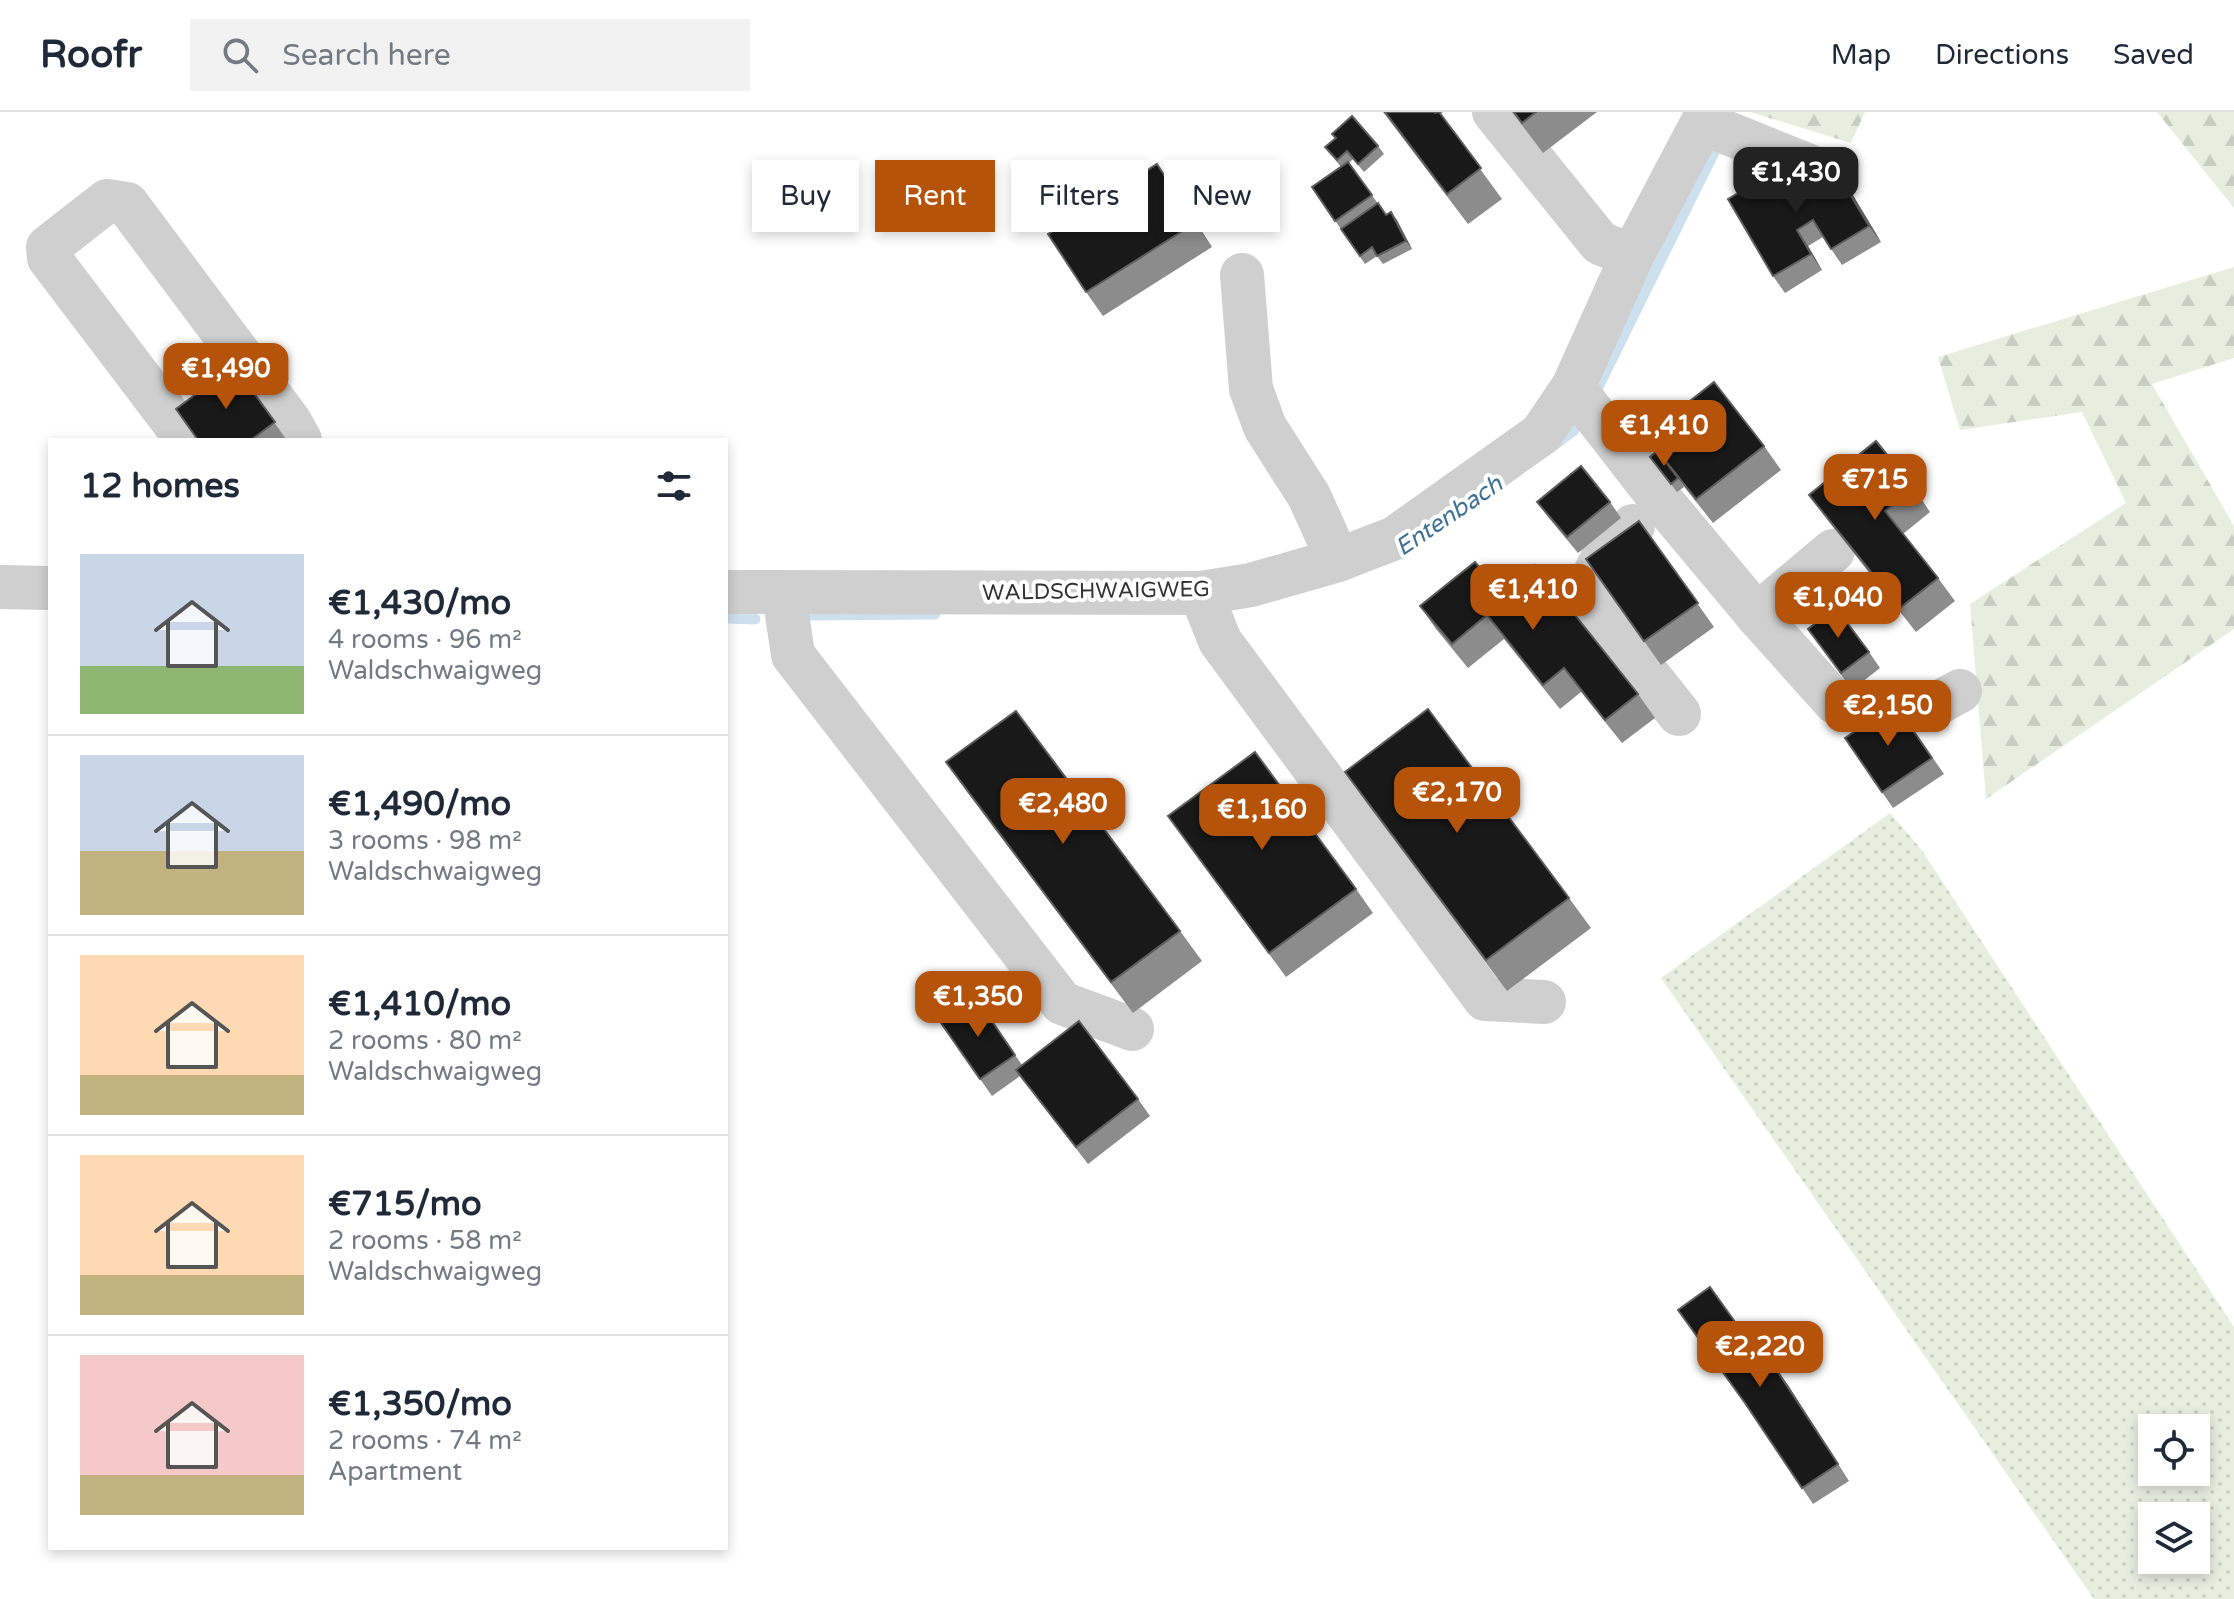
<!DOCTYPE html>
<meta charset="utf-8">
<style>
body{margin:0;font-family:"Varela Round",sans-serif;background:#f2f2f3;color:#1f2937;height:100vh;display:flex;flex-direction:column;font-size:30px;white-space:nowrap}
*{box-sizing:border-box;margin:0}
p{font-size:26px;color:#747a83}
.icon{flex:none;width:44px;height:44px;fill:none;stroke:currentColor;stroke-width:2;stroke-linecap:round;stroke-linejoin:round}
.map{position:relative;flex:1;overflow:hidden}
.details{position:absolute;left:48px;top:326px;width:680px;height:1112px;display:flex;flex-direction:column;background:#fff;border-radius:0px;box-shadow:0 4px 12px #0003}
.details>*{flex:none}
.guide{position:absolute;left:752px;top:48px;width:760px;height:72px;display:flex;gap:16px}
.controls{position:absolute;left:2138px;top:1302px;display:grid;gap:16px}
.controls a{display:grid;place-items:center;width:72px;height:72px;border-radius:0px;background:#fff;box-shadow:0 4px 12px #0003;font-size:40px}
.price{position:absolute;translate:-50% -68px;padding:0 18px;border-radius:16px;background:#b45309;color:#fff;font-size:26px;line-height:52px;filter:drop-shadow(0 2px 4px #0008)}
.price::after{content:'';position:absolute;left:50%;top:48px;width:24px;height:18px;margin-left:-12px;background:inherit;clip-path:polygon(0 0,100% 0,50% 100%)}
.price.selected{background:#222;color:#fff}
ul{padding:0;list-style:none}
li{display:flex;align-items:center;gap:24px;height:200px;padding:0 32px}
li+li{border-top:2px solid #e0e1e3}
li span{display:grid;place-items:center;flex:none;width:224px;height:160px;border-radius:0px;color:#555}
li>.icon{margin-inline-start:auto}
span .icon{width:96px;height:96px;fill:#fffc;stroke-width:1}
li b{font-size:34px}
h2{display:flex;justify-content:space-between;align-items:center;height:96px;padding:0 32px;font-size:34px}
.tag{padding:0 28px;border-radius:0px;background:#fff;box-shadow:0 4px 12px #0003;font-size:28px;line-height:72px}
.tag.selected{background:#b45309;color:#fff}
header{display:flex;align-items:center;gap:48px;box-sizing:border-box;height:112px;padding:0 40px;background:#fff;border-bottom:2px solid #e0e1e3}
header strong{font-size:38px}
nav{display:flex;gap:44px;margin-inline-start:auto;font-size:28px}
.search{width:560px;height:72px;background:#f2f2f3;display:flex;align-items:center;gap:20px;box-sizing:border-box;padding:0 28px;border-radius:0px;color:#747a83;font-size:30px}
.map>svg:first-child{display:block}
.grass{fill:url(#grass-dots);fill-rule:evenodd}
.forest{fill:url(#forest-firs)}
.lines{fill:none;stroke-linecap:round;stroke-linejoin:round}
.stream{stroke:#cde0ee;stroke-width:11}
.minor{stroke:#cfcfcf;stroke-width:44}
.wall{fill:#8c8c8c}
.shaded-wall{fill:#5e5e5e}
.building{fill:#191919;stroke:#5e5e5e;stroke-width:2}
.labels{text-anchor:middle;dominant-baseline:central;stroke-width:8;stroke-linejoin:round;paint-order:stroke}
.street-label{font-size:22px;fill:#323232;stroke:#fff}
.water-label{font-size:24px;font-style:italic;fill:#3e7196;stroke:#fff}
</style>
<header>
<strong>Roofr</strong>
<div class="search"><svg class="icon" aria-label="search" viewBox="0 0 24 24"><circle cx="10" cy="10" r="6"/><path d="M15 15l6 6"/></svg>Search here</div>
<nav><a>Map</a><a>Directions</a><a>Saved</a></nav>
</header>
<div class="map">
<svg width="2234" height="1487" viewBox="0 0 2234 1487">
<defs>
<pattern id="grass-dots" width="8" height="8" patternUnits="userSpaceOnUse" patternTransform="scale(2)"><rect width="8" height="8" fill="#e7eee0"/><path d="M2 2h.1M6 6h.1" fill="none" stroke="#c7cdc1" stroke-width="1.8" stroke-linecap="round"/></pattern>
<pattern id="forest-firs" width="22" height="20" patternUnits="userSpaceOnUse" patternTransform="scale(2)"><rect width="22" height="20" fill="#e7eee0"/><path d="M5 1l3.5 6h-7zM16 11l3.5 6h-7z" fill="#c7cdc1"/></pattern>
</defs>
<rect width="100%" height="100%" fill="#fff"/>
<path class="grass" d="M1890,701L1921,737L2234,1215V1487H2094L1661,866ZM2152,1316H2196V1360H2152ZM2152,1404H2196V1448H2152Z"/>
<g class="forest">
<polygon points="1750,0 1865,0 1851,31"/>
<polygon points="2157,0 2234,0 2234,96"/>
<polygon points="2234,155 2234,246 2152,272 2234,414 2234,517 1986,687 1970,492 2126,391 2082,300 1960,318 1938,245"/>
</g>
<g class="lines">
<g class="stream">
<polyline points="1598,275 1717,34"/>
<polyline points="1554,333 1574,318"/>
<polyline points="812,503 935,502"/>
<polyline points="726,506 755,507"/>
</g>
<g class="minor">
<polyline points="1494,0 1600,131 1632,144"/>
<polyline points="1703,11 1809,54 1818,72"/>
<polyline points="1242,163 1251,277 1265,315 1309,384 1338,448"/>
<polyline points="1573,275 1660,387 1757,503 1835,590 1870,595 1938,591 1960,579"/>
<polyline points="187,328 49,146 48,135 107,89 127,92 290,310 300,328"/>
<polyline points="1633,414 1603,445 1592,467 1593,493 1679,602"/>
<polyline points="0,475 50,476"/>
<polyline points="726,480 1201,481 1251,473 1338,448 1395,426 1541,322 1573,275 1632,144 1708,0"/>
<polyline points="784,481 793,543 1062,891 1132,917"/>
<polyline points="1201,481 1220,529 1485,887 1544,890"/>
<polyline points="1757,503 1833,439"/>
</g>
</g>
<g class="wall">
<polygon points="1383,0 1443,0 1440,2 1502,87 1468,112"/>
<polygon points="1512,0 1597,0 1543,41"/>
<polygon points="1332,22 1378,34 1384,42 1364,60 1353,47 1349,51 1386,103 1391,100 1412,137 1383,152 1377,144 1365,152 1312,75 1341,55 1325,35 1335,27"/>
<polygon points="1157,52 1212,135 1103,204 1086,180"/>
<polygon points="1845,70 1881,130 1842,153 1823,125 1808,134 1822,158 1785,181 1773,164 1796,76"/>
<polygon points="234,254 286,327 285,328 198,328"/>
<polygon points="1646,324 1764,334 1781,358 1713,411 1682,372 1684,375 1677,380 1650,345 1657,339"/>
<polygon points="1914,376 1930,400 1903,422 1938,466 1955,489 1916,520 1826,406 1809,383"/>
<polygon points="1537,390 1610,390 1621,406 1578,441 1549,406"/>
<polygon points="1639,409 1714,515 1661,553 1586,447"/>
<polygon points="1500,481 1638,582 1655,606 1622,631 1581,580 1560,597 1504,527 1468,556 1436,517 1420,494"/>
<polygon points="1808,517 1869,540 1880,556 1852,578"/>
<polygon points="1895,592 1944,662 1893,696 1845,626"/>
<polygon points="946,650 1180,819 1202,849 1133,901 968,681"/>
<polygon points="1345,660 1569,786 1591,816 1507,879 1366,690"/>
<polygon points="1168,704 1356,777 1373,801 1286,865"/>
<polygon points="976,886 1022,953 1138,987 1150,1004 1088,1052 1020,964 992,984 941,911"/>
<polygon points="1776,1257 1849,1369 1813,1392 1750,1298 1771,1260"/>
</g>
<g class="shaded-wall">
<polygon points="1157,52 1173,76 1212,135 1195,111"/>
<polygon points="1833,54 1845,70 1881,130 1869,114"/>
<polygon points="1391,100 1397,108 1412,137 1406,129"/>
<polygon points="1797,118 1808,134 1822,158 1811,142"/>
<polygon points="1776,1257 1788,1273 1849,1369 1838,1352"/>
</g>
<g class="building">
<polygon points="1385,0 1434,0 1435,1 1439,0 1481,56 1447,82"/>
<polygon points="1514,0 1536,0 1522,11"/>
<polygon points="1352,4 1378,34 1358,52 1347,39 1337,48 1325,35 1336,26 1332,22"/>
<polygon points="1348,50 1372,83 1335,109 1312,75"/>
<polygon points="1157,52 1195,111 1086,180 1048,122"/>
<polygon points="1833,54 1869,114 1831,137 1813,108 1797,118 1811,142 1773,164 1728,87 1782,55 1795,76"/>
<polygon points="1378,91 1386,103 1391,100 1406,129 1377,144 1372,135 1360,144 1341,117"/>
<polygon points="234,254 275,310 251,328 198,328 176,297"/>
<polygon points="1714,270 1764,334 1696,387 1646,324"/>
<polygon points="1876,329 1914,376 1885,399 1938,466 1900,496 1809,383"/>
<polygon points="1657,339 1678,366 1671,372 1650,345"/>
<polygon points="1581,354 1610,390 1567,425 1537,390"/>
<polygon points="1639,409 1698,491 1644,529 1586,447"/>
<polygon points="1475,450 1500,481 1535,453 1638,582 1605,608 1564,556 1543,573 1487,503 1452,532 1420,494"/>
<polygon points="1836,496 1869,540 1841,561 1808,517"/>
<polygon points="1895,592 1932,646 1882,680 1845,626"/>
<polygon points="1428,597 1569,786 1486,848 1345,660"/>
<polygon points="1016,599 1180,819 1111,870 946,650"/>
<polygon points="1255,640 1356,777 1269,841 1168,704"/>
<polygon points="976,886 1015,943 980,967 941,911"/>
<polygon points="1079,909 1138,987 1076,1035 1016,958"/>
<polygon points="1710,1175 1771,1260 1776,1257 1838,1352 1802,1376 1745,1291 1678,1198"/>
</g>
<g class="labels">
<g class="street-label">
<text transform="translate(1096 479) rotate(-1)">WALDSCHWAIGWEG</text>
</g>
<g class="water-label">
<text transform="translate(1449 404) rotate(-34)">Entenbach</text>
</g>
</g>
</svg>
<div class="controls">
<a><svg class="icon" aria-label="locate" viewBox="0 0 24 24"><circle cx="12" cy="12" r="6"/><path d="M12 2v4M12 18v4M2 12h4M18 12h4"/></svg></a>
<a><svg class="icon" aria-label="layers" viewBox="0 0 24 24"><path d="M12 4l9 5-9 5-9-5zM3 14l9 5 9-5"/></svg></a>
</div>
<b class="price selected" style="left:1796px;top:103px">€1,430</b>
<b class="price" style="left:226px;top:299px">€1,490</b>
<b class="price" style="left:1664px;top:356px">€1,410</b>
<b class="price" style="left:1875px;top:410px">€715</b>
<b class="price" style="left:1533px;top:520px">€1,410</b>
<b class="price" style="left:1838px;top:528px">€1,040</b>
<b class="price" style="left:1888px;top:636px">€2,150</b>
<b class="price" style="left:1457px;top:723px">€2,170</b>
<b class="price" style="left:1063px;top:734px">€2,480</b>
<b class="price" style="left:1262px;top:740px">€1,160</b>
<b class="price" style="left:978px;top:927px">€1,350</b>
<b class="price" style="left:1760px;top:1277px">€2,220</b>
<div class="guide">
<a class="tag">Buy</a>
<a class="tag selected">Rent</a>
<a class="tag">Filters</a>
<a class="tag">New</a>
</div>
<section class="details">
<h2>12 homes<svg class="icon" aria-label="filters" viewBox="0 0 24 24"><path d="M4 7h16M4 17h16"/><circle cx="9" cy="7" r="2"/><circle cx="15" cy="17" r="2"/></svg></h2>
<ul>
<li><span style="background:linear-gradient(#c9d6e8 70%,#8fb573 0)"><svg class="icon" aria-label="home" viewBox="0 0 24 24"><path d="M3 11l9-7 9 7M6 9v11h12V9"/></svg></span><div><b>€1,430/mo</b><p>4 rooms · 96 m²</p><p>Waldschwaigweg</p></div></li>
<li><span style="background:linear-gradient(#c9d6e8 60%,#c2b280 0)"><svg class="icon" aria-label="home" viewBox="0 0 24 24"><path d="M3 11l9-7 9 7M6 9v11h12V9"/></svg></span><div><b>€1,490/mo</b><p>3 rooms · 98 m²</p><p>Waldschwaigweg</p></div></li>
<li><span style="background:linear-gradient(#ffd9b3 75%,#c2b280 0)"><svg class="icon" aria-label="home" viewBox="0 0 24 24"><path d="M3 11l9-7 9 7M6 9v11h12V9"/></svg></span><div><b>€1,410/mo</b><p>2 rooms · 80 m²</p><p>Waldschwaigweg</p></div></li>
<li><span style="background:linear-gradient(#ffd9b3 75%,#c2b280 0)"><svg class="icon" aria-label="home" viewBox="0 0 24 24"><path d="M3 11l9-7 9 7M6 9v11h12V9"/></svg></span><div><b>€715/mo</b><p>2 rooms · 58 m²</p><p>Waldschwaigweg</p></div></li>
<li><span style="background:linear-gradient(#f6c9c9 75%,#c2b280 0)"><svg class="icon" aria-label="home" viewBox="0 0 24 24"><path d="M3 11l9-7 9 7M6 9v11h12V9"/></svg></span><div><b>€1,350/mo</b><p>2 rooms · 74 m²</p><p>Apartment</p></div></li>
</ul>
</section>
</div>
